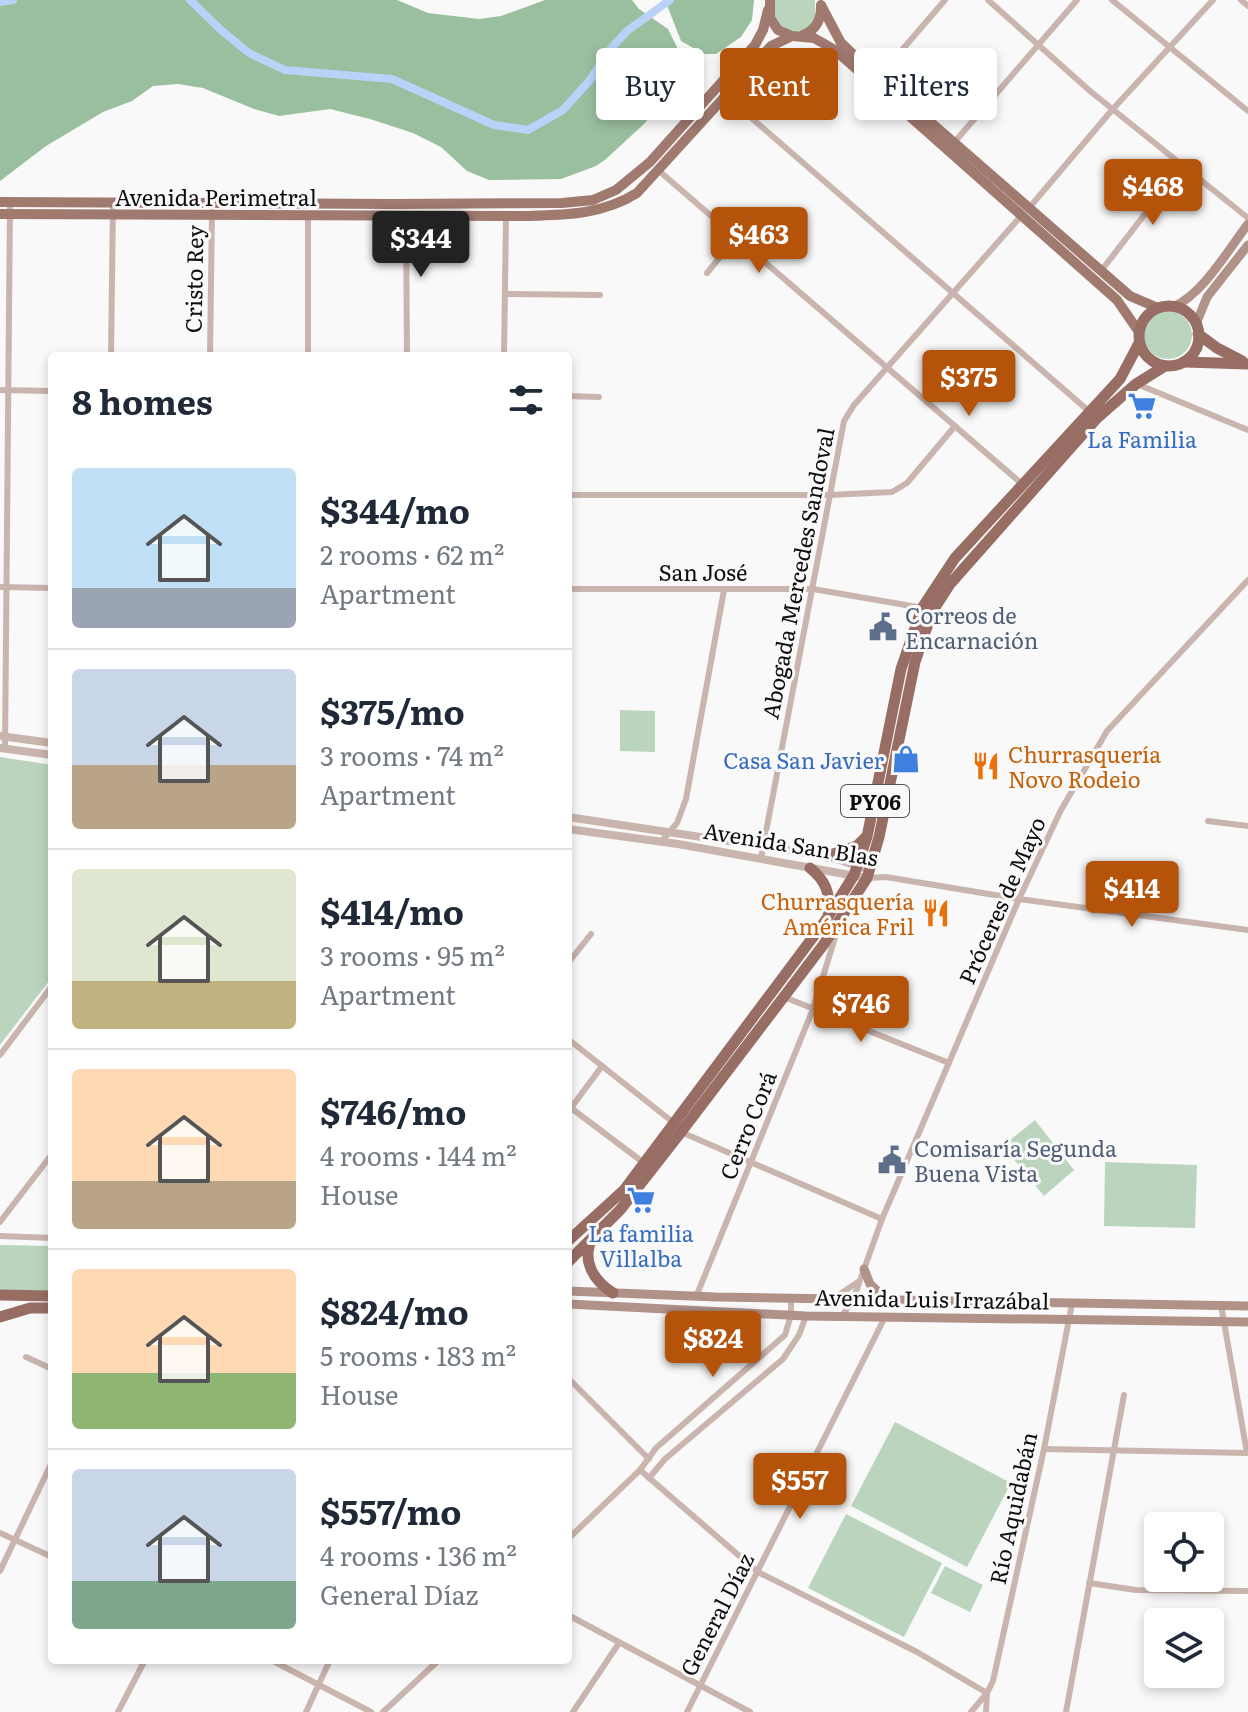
<!DOCTYPE html>
<meta charset="utf-8">
<style>
body{margin:0;font-family:Literata,serif;background:#f2f2f3;color:#1f2937;height:100vh;display:flex;flex-direction:column;font-size:30px;white-space:nowrap}
*{box-sizing:border-box;margin:0}
p{font-size:26px;color:#747a83}
.icon{flex:none;width:44px;height:44px;fill:none;stroke:currentColor;stroke-width:2;stroke-linecap:round;stroke-linejoin:round}
.map{position:relative;flex:1;overflow:hidden}
.drawer{position:absolute;left:48px;top:352px;width:524px;height:1312px;display:flex;flex-direction:column;background:#fff;border-radius:8px;box-shadow:0 4px 12px #0003}
.drawer>*{flex:none}
.guide{position:absolute;left:596px;top:48px;width:532px;height:72px;display:flex;gap:16px}
.tools{position:absolute;left:1144px;top:1512px;display:grid;gap:16px}
.tools a{display:grid;place-items:center;width:80px;height:80px;border-radius:8px;background:#fff;box-shadow:0 4px 12px #0003;font-size:40px}
.price{position:absolute;translate:-50% -68px;padding:0 18px;border-radius:8px;background:#b45309;color:#fff;font-size:26px;line-height:52px;filter:drop-shadow(0 2px 4px #0008)}
.price::after{content:'';position:absolute;left:50%;top:48px;width:24px;height:18px;margin-left:-12px;background:inherit;clip-path:polygon(0 0,100% 0,50% 100%)}
.price.current{background:#222;color:#fff}
ul{padding:0;list-style:none}
li{display:flex;align-items:center;gap:24px;height:200px;padding:0 24px}
li+li{border-top:2px solid #e0e1e3}
li span{display:grid;place-items:center;flex:none;width:224px;height:160px;border-radius:8px;color:#555}
li>.icon{margin-inline-start:auto}
span .icon{width:96px;height:96px;fill:#fffc;stroke-width:1}
li b{font-size:34px}
h2{display:flex;justify-content:space-between;align-items:center;height:96px;padding:0 24px;font-size:34px}
.chip{padding:0 28px;border-radius:8px;background:#fff;box-shadow:0 4px 12px #0003;font-size:28px;line-height:72px}
.chip.current{background:#b45309;color:#fff}
.map>svg:first-child{display:block}
.green{fill:#bad4be}
.forest{fill:#9abf9f}
.lines{fill:none;stroke-linecap:round;stroke-linejoin:round}
.canal{stroke:#bad1f8;stroke-width:8}
.minor{stroke:#cab4ae;stroke-width:6}
.tertiary{stroke:#cab4ae;stroke-width:8}
.secondary{stroke:#b19289;stroke-width:9}
.primary{stroke:#a0796f;stroke-width:10}
.trunk{stroke:#986e64;stroke-width:11}
.labels{text-anchor:middle;dominant-baseline:central;stroke-width:6;stroke-linejoin:round;paint-order:stroke}
.shield{fill:#f9f9fa;stroke:#545455;stroke-width:2}
.shield-label{font-size:20px;font-weight:bold;fill:#0e0e0e}
.street-label{font-size:22px;fill:#0e0e0e;stroke:#f9f9fa}
.shop-label{font-size:22px;fill:#366cbe;stroke:#f9f9fa}
.service-label{font-size:22px;fill:#4e5e75;stroke:#f9f9fa;text-anchor:start}
.food-label{font-size:22px;fill:#c56008;stroke:#f9f9fa;text-anchor:start}
</style>
<div class="map">
<svg width="1248" height="1712" viewBox="0 0 1248 1712">
<rect width="100%" height="100%" fill="#f9f9fa"/>
<g class="green">
<path d="M774,0H815V19C801,39 787,34 773,18Z"/>
<circle cx="1168" cy="335" r="24"/>
<polygon points="620,710 655,711 655,752 620,751"/>
<polygon points="0,757 52,765 52,977 0,1045"/>
<polygon points="1035,1120 1074,1170 1044,1196 1003,1146"/>
<polygon points="1105,1162 1197,1165 1195,1228 1104,1226"/>
<polygon points="0,1245 52,1246 52,1292 0,1292"/>
<polygon points="895,1422 1011,1483 967,1567 851,1506"/>
<polygon points="846,1514 942,1563 904,1637 808,1588"/>
<polygon points="945,1566 983,1585 970,1612 931,1593"/>
</g>
<g class="forest">
<polygon points="0,0 397,0 428,13 479,19 501,16 545,0 632,0 639,9 668,29 679,51 676,78 665,99 644,124 606,159 596,166 561,179 489,180 467,171 441,147 413,133 370,119 330,109 279,116 254,109 203,88 178,84 153,86 132,101 103,112 46,146 0,181"/>
<polygon points="665,0 754,0 752,20 741,37 716,54 704,54 681,41"/>
</g>
<g class="lines">
<g class="canal">
<polyline points="190,0 221,30 249,53 285,70 392,79 494,125 528,130 563,110 590,80 608,52 627,31 670,0"/>
<polyline points="0,2 13,0"/>
</g>
<g class="minor">
<polyline points="988,0 1090,91 1248,218"/>
<polyline points="1112,0 1248,111"/>
<polyline points="1241,0 1248,6"/>
<polyline points="877,79 945,0"/>
<polyline points="725,95 1091,413"/>
<polyline points="952,145 1077,0"/>
<polyline points="658,170 1022,484"/>
<polyline points="1029,208 1112,110 1213,0"/>
<polyline points="406,216 407,356"/>
<polyline points="1101,271 1182,166"/>
<polyline points="707,273 737,236"/>
<polyline points="505,294 600,295"/>
<polyline points="111,356 113,202"/>
<polyline points="210,356 212,212"/>
<polyline points="308,356 308,216"/>
<polyline points="504,356 506,216"/>
<polyline points="1137,384 1248,430"/>
<polyline points="0,390 52,391"/>
<polyline points="568,396 599,397"/>
<polyline points="568,495 829,495 892,492 907,483 955,426"/>
<polyline points="0,587 52,588"/>
<polyline points="568,589 813,589 923,608"/>
<polyline points="5,749 10,202"/>
<polyline points="1208,821 1248,826"/>
<polyline points="661,842 677,823 686,799 724,590"/>
<polyline points="761,858 844,421 854,405 1021,216"/>
<polyline points="867,878 886,877 1019,899 1248,930"/>
<polyline points="568,963 591,934"/>
<polyline points="784,997 949,1063"/>
<polyline points="568,1039 674,1123 681,1132 882,1219"/>
<polyline points="0,1055 52,986"/>
<polyline points="571,1108 644,1163"/>
<polyline points="568,1112 602,1066"/>
<polyline points="0,1222 52,1154"/>
<polyline points="0,1236 52,1238"/>
<polyline points="696,1297 813,1009 837,931"/>
<polyline points="834,1298 858,1282"/>
<polyline points="1221,1305 1247,1453"/>
<polyline points="842,1316 853,1300 882,1219 1019,899 1061,810 1107,731 1248,580"/>
<polyline points="26,1357 52,1369"/>
<polyline points="568,1378 649,1459"/>
<polyline points="1044,1449 1248,1453"/>
<polyline points="640,1470 758,1572 917,1652 987,1693 986,1712"/>
<polyline points="649,1478 665,1459 783,1359 799,1335 806,1316"/>
<polyline points="0,1533 52,1557"/>
<polyline points="568,1539 640,1470 656,1448 785,1335 791,1315 791,1299"/>
<polyline points="0,1571 52,1462"/>
<polyline points="1089,1583 1136,1590 1248,1591"/>
<polyline points="568,1615 750,1712"/>
<polyline points="271,1660 371,1712"/>
<polyline points="118,1712 145,1660"/>
<polyline points="306,1712 330,1660"/>
<polyline points="383,1712 439,1660"/>
<polyline points="573,1712 619,1643"/>
<polyline points="687,1712 885,1317"/>
<polyline points="971,1712 987,1693 993,1681 1044,1449 1072,1304"/>
<polyline points="1066,1712 1124,1395"/>
</g>
<g class="tertiary">
<polyline points="0,736 52,743"/>
<polyline points="0,748 52,755"/>
<polyline points="568,817 827,856 870,870"/>
<polyline points="568,829 678,844 867,878"/>
</g>
<g class="secondary">
<path d="M1173,307C1203,294 1228,250 1248,224"/>
<polyline points="1196,324 1207,297 1248,245"/>
<polyline points="864,1269 870,1284 888,1301"/>
<polyline points="568,1291 716,1297 1248,1306"/>
<polyline points="568,1304 806,1316 1248,1322"/>
</g>
<g class="primary">
<polyline points="770,0 770,18 778,30 792,36 814,38 835,50 1117,300 1139,332"/>
<polyline points="821,5 841,43 858,59 1130,296 1158,308"/>
<path d="M803,35C816,30 821,20 821,7"/>
<polyline points="0,202 393,204 562,203 593,200 616,190 650,162 755,45 763,30 768,10"/>
<path d="M0,214L524,216C564,215 602,215 637,193L771,46L792,36"/>
</g>
<g class="trunk">
<circle cx="1169" cy="336" r="30"/>
<polyline points="1198,334 1217,348 1242,361"/>
<polyline points="1185,362 1248,364"/>
<polyline points="827,856 857,846 866,837"/>
<path d="M810,868C825,880 831,893 828,913"/>
<path d="M593,1237C580,1260 594,1281 613,1293"/>
<polyline points="568,1241 624,1190 828,917 854,875 867,837 901,669 922,608 955,558 1120,379 1139,343"/>
<polyline points="568,1262 620,1210 681,1132 824,944 867,878 879,837 915,662 932,612 950,584 1097,418 1136,384 1165,366"/>
<polyline points="0,1295 52,1296"/>
<polyline points="0,1317 30,1308 52,1308"/>
</g>
</g>
<defs>
<symbol id="supermarket-bare" viewBox="-9 -9 18 18"><path d="M-6-5.5h2.5l.6 2H6L4.5 2H-2.5L-4.4-4H-6ZM-1.5 3.2a1.3 1.3 0 1 0 .1 0ZM3 3.2a1.3 1.3 0 1 0 .1 0Z" fill="#3f7fe0" stroke="#f9f9fa" stroke-width="2.5" paint-order="stroke"/></symbol>
<symbol id="civic-bare" viewBox="-9 -9 18 18"><path d="M-.6-6.5H3V-4.5H.6V-3L4-1V1h2V6H-6V1h2V-1L-.6-3ZM-1.2 2.5V6h2.4V2.5Z" fill="#5c6f8a" stroke="#f9f9fa" stroke-width="2.5" paint-order="stroke"/></symbol>
<symbol id="shop-bare" viewBox="-9 -9 18 18"><path d="M-5-2.5h2.3a2.7 3.5 0 0 1 5.4 0H5L5.5 6h-11ZM-1.5-2.5h3a1.5 2.3 0 0 0-3 0Z" fill="#3f7fe0" stroke="#f9f9fa" stroke-width="2.5" paint-order="stroke"/></symbol>
<symbol id="restaurant-bare" viewBox="-9 -9 18 18"><path d="M-5-6h1v4h1v-4h1v4h1v-4h1v5L-1.5 .5V6h-2V.5L-5-1ZM5-6V6H3V1.5H1.5Q1.5-4 5-6Z" fill="#e8710a" stroke="#f9f9fa" stroke-width="2.5" paint-order="stroke"/></symbol>
</defs>
<g fill-rule="evenodd">
<use href="#supermarket-bare" x="1122" y="386" width="40" height="40"/>
<use href="#civic-bare" x="863" y="607" width="40" height="40"/>
<use href="#shop-bare" x="886" y="739" width="40" height="40"/>
<use href="#restaurant-bare" x="966" y="746" width="40" height="40"/>
<use href="#restaurant-bare" x="916" y="893" width="40" height="40"/>
<use href="#civic-bare" x="872" y="1140" width="40" height="40"/>
<use href="#supermarket-bare" x="621" y="1180" width="40" height="40"/>
</g>
<g class="labels">
<rect class="shield" x="841" y="785" width="68" height="32" rx="6"/>
<g class="shield-label">
<text x="875" y="801">PY06</text>
</g>
<g class="street-label">
<text x="216" y="196">Avenida Perimetral</text>
<text transform="translate(193 279) rotate(-89)">Cristo Rey</text>
<text x="703" y="571">San José</text>
<text transform="translate(797 573) rotate(-79)">Abogada Mercedes Sandoval</text>
<text transform="translate(791 843) rotate(9)">Avenida San Blas</text>
<text transform="translate(1001 900) rotate(-66)">Próceres de Mayo</text>
<text transform="translate(747 1125) rotate(-68)">Cerro Corá</text>
<text transform="translate(932 1298) rotate(1)">Avenida Luis Irrazábal</text>
<text transform="translate(1012 1508) rotate(-78)">Río Aquidabán</text>
<text transform="translate(716 1614) rotate(-63)">General Díaz</text>
</g>
<g class="shop-label">
<text x="1142" y="438">La Familia</text>
<text x="884" y="759" text-anchor="end">Casa San Javier</text>
<text x="641" y="1232">La familia<tspan x="641" dy="25">Villalba</tspan></text>
</g>
<g class="service-label">
<text x="905" y="614">Correos de<tspan x="905" dy="25">Encarnación</tspan></text>
<text x="914" y="1147">Comisaría Segunda<tspan x="914" dy="25">Buena Vista</tspan></text>
</g>
<g class="food-label">
<text x="1008" y="753">Churrasquería<tspan x="1008" dy="25">Novo Rodeio</tspan></text>
<text x="914" y="900" text-anchor="end">Churrasquería<tspan x="914" dy="25">América Fril</tspan></text>
</g>
</g>
</svg>
<div class="tools">
<a><svg class="icon" aria-label="locate" viewBox="0 0 24 24"><circle cx="12" cy="12" r="6"/><path d="M12 2v4M12 18v4M2 12h4M18 12h4"/></svg></a>
<a><svg class="icon" aria-label="layers" viewBox="0 0 24 24"><path d="M12 4l9 5-9 5-9-5zM3 14l9 5 9-5"/></svg></a>
</div>
<b class="price" style="left:1153px;top:227px">$468</b>
<b class="price" style="left:759px;top:275px">$463</b>
<b class="price current" style="left:421px;top:279px">$344</b>
<b class="price" style="left:969px;top:418px">$375</b>
<b class="price" style="left:1132px;top:929px">$414</b>
<b class="price" style="left:861px;top:1044px">$746</b>
<b class="price" style="left:713px;top:1379px">$824</b>
<b class="price" style="left:800px;top:1521px">$557</b>
<div class="guide">
<a class="chip">Buy</a>
<a class="chip current">Rent</a>
<a class="chip">Filters</a>
</div>
<section class="drawer">
<h2>8 homes<svg class="icon" aria-label="filters" viewBox="0 0 24 24"><path d="M4 7h16M4 17h16"/><circle cx="9" cy="7" r="2"/><circle cx="15" cy="17" r="2"/></svg></h2>
<ul>
<li><span style="background:linear-gradient(#bfe0f5 75%,#9aa5b1 0)"><svg class="icon" aria-label="home" viewBox="0 0 24 24"><path d="M3 11l9-7 9 7M6 9v11h12V9"/></svg></span><div><b>$344/mo</b><p>2 rooms · 62 m²</p><p>Apartment</p></div></li>
<li><span style="background:linear-gradient(#c9d6e8 60%,#b9a48a 0)"><svg class="icon" aria-label="home" viewBox="0 0 24 24"><path d="M3 11l9-7 9 7M6 9v11h12V9"/></svg></span><div><b>$375/mo</b><p>3 rooms · 74 m²</p><p>Apartment</p></div></li>
<li><span style="background:linear-gradient(#dfe7d0 70%,#c2b280 0)"><svg class="icon" aria-label="home" viewBox="0 0 24 24"><path d="M3 11l9-7 9 7M6 9v11h12V9"/></svg></span><div><b>$414/mo</b><p>3 rooms · 95 m²</p><p>Apartment</p></div></li>
<li><span style="background:linear-gradient(#ffd9b3 70%,#b9a48a 0)"><svg class="icon" aria-label="home" viewBox="0 0 24 24"><path d="M3 11l9-7 9 7M6 9v11h12V9"/></svg></span><div><b>$746/mo</b><p>4 rooms · 144 m²</p><p>House</p></div></li>
<li><span style="background:linear-gradient(#ffd9b3 65%,#8fb573 0)"><svg class="icon" aria-label="home" viewBox="0 0 24 24"><path d="M3 11l9-7 9 7M6 9v11h12V9"/></svg></span><div><b>$824/mo</b><p>5 rooms · 183 m²</p><p>House</p></div></li>
<li><span style="background:linear-gradient(#c9d6e8 70%,#7fa58c 0)"><svg class="icon" aria-label="home" viewBox="0 0 24 24"><path d="M3 11l9-7 9 7M6 9v11h12V9"/></svg></span><div><b>$557/mo</b><p>4 rooms · 136 m²</p><p>General Díaz</p></div></li>
</ul>
</section>
</div>
